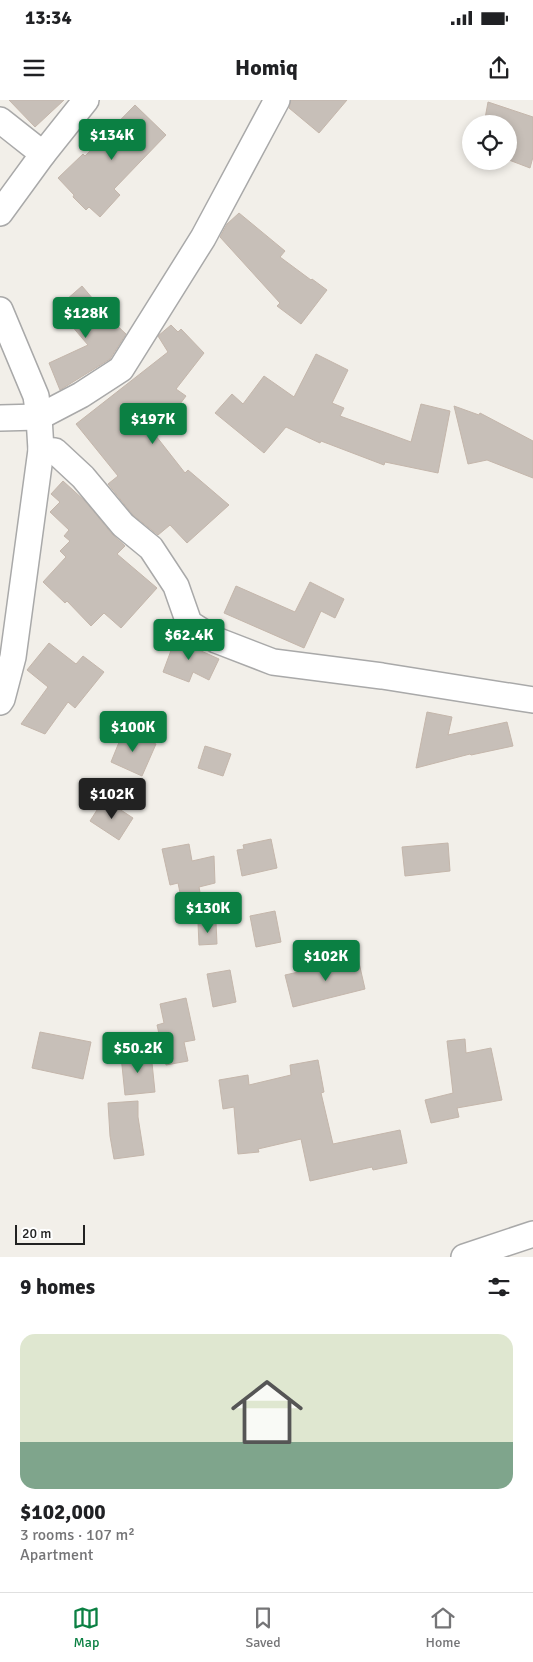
<!DOCTYPE html>
<meta charset="utf-8">
<style>
body{margin:0;font-family:Signika,sans-serif;background:#f2f2f2;color:#202124;height:100vh;display:flex;flex-direction:column;font-size:19px;white-space:nowrap}
*{box-sizing:border-box;margin:0}
p{font-size:16px;color:#757577}
.icon{flex:none;width:28px;height:28px;fill:none;stroke:currentColor;stroke-width:2;stroke-linecap:round;stroke-linejoin:round}
.map{position:relative;height:1157px;overflow:hidden}
.drawer{display:flex;flex-direction:column;background:#fff;flex:1}
.drawer>*{flex:none}
.controls{position:absolute;left:462px;top:15px;display:grid;gap:10px}
.controls a{display:grid;place-items:center;width:55px;height:55px;border-radius:50%;background:#fff;box-shadow:0 2px 8px #0003;font-size:25px}
.scale{position:absolute;left:15px;bottom:12px;width:70px;box-sizing:border-box;padding-left:5px;border:2px solid #222;border-top:0;font-size:14px;line-height:18px;white-space:nowrap;color:#222;-webkit-text-stroke:4px #fff;paint-order:stroke}
.price{position:absolute;translate:-50% -42px;padding:0 11px;border-radius:5px;background:#0b8043;color:#fff;font-size:16px;line-height:32px;filter:drop-shadow(0 1px 2px #0008)}
.price::after{content:'';position:absolute;left:50%;top:30px;width:15px;height:11px;margin-left:-8px;background:inherit;clip-path:polygon(0 0,100% 0,50% 100%)}
.price.current{background:#222;color:#fff}
ul{padding:0;list-style:none}
li{display:grid;align-content:center;gap:10px;height:265px;padding:0 20px}
li span{display:grid;place-items:center;height:155px;border-radius:15px;color:#555}
li>.icon{margin-inline-start:auto}
span .icon{width:90px;height:90px;fill:#fffc;stroke-width:1}
li b{font-size:21px}
h2{display:flex;justify-content:space-between;align-items:center;height:60px;padding:0 20px;font-size:21px}
.status{display:flex;justify-content:space-between;align-items:center;height:35px;padding:0 25px;background:#fff;direction:ltr}
.status svg{height:14px;fill:currentColor}
header{display:flex;justify-content:space-between;align-items:center;height:65px;padding:0 20px;background:#fff;font-size:22px;font-weight:700}
.tabs{display:flex;justify-content:space-around;align-items:center;height:70px;border-top:1px solid #e0e0e0;background:#fff;font-size:14px;color:#757577}
.tabs a{display:grid;justify-items:center;gap:2px}
.tabs .current{color:#0b8043}
.map>svg:first-child{display:block}
.building{fill:#c7bfb8;stroke:#c4b6ab}
.lines{fill:none;stroke-linecap:round;stroke-linejoin:round}
.street-casing{stroke:#a9a9a9;stroke-width:28}
.street{stroke:#fff;stroke-width:25}
</style>
<div class="status"><b>13:34</b><svg viewBox="0 0 49 12"><path d="M0 12V9h3v3zM5 12V6h3v6zM10 12V3h3v9zM15 12V0h3v12zM26 1h20v11H26zM47 4h2v5h-2z"/></svg></div>
<header><svg class="icon" aria-label="menu" viewBox="0 0 24 24"><path d="M4 6h16M4 12h16M4 18h16"/></svg>Homiq<svg class="icon" aria-label="share" viewBox="0 0 24 24"><path d="M12 15V3M7 8l5-5 5 5M5 13v7h14v-7"/></svg></header>
<div class="map">
<svg width="533" height="1157" viewBox="0 0 533 1157">
<rect width="100%" height="100%" fill="#f2efe9"/>
<g class="building">
<polygon points="9,0 64,0 35,27"/>
<polygon points="291,0 347,0 319,33 289,8"/>
<polygon points="488,2 533,17 533,57 530,68 509,60 509,24 484,24"/>
<polygon points="135,5 166,35 114,89 120,95 100,117 89,107 86,110 73,97 74,95 58,78 83,54 85,56"/>
<polygon points="239,113 285,151 280,157 311,180 312,179 327,190 301,224 277,206 280,203 220,137 227,124"/>
<polygon points="82,186 110,219 126,234 110,259 60,290 49,263 88,245 65,218 67,217 58,207"/>
<polygon points="171,225 178,232 181,229 204,253 176,289 186,296 156,336 185,373 188,370 229,405 187,443 170,425 158,435 133,415 108,384 118,376 76,324 168,252 158,236"/>
<polygon points="316,254 348,270 332,303 344,308 340,316 411,342 421,304 450,311 438,373 385,362 384,365 321,341 320,343 286,327 264,353 215,313 232,294 243,304 264,276 294,297"/>
<polygon points="454,306 479,315 480,313 533,341 533,378 487,360 468,364"/>
<polygon points="63,381 85,401 112,434 125,446 117,454 157,488 121,528 104,513 91,526 67,501 65,503 43,482 66,457 60,451 70,441 64,436 69,430 50,412 60,402 51,394"/>
<polygon points="310,482 344,499 335,518 321,511 304,548 224,513 236,486 295,512"/>
<polygon points="176,537 197,545 200,547 199,550 219,559 209,580 193,572 189,582 163,572"/>
<polygon points="49,543 76,564 83,556 104,572 75,608 68,602 45,634 21,624 48,587 27,570"/>
<polygon points="427,612 452,617 448,635 507,622 513,646 471,655 470,654 416,668"/>
<polygon points="124,630 156,644 142,676 111,662"/>
<polygon points="205,646 231,654 223,676 198,668"/>
<polygon points="104,699 133,718 119,740 90,721"/>
<polygon points="271,739 277,768 242,776 237,750 244,749 243,745"/>
<polygon points="448,743 450,771 405,776 402,747"/>
<polygon points="189,744 192,761 214,756 215,783 199,787 204,813 185,817 178,783 170,785 162,749"/>
<polygon points="275,811 281,842 256,847 250,816"/>
<polygon points="216,822 217,844 199,845 198,823"/>
<polygon points="357,854 365,889 293,907 285,875 339,863 338,860"/>
<polygon points="230,870 236,902 213,907 207,874"/>
<polygon points="186,898 195,940 184,942 188,961 166,965 157,925 164,923 160,904"/>
<polygon points="40,932 91,942 83,979 32,968"/>
<polygon points="465,939 466,953 491,948 502,1000 457,1008 459,1017 431,1023 425,1000 453,993 447,941"/>
<polygon points="151,953 155,992 125,995 121,956"/>
<polygon points="318,960 324,992 321,993 333,1044 400,1030 407,1063 373,1070 372,1067 310,1081 301,1039 258,1049 259,1052 238,1054 234,1007 223,1009 219,980 248,975 249,985 291,975 290,965"/>
<polygon points="138,1001 138,1017 144,1055 114,1059 110,1036 108,1003"/>
</g>
<g class="lines">
<defs>
<g id="street">
<polyline points="0,20 43,54"/>
<polyline points="0,113 43,54 86,0"/>
<polyline points="0,210 36,296 39,317 41,350 13,557 2,599 0,602"/>
<polyline points="0,318 39,317 81,295 121,269 203,138 277,0"/>
<polyline points="41,350 55,351 83,377 123,425 151,448 176,486 189,523 216,540 273,562 382,576 533,600"/>
<polyline points="464,1157 533,1134"/>
</g>
</defs>
<use href="#street" class="street-casing"/>
<use href="#street" class="street"/>
</g>
</svg>
<div class="controls">
<a><svg class="icon" aria-label="locate" viewBox="0 0 24 24"><circle cx="12" cy="12" r="6"/><path d="M12 2v4M12 18v4M2 12h4M18 12h4"/></svg></a>
</div>
<div class="scale">20 m</div>
<b class="price" style="left:112px;top:61px">$134K</b>
<b class="price" style="left:86px;top:239px">$128K</b>
<b class="price" style="left:153px;top:345px">$197K</b>
<b class="price" style="left:189px;top:561px">$62.4K</b>
<b class="price" style="left:133px;top:653px">$100K</b>
<b class="price current" style="left:112px;top:720px">$102K</b>
<b class="price" style="left:208px;top:834px">$130K</b>
<b class="price" style="left:326px;top:882px">$102K</b>
<b class="price" style="left:138px;top:974px">$50.2K</b>
</div>
<section class="drawer">
<h2>9 homes<svg class="icon" aria-label="filters" viewBox="0 0 24 24"><path d="M4 7h16M4 17h16"/><circle cx="9" cy="7" r="2"/><circle cx="15" cy="17" r="2"/></svg></h2>
<ul>
<li><span style="background:linear-gradient(#dfe7d0 70%,#7fa58c 0)"><svg class="icon" aria-label="home" viewBox="0 0 24 24"><path d="M3 11l9-7 9 7M6 9v11h12V9"/></svg></span><div><b>$102,000</b><p>3 rooms · 107 m²</p><p>Apartment</p></div></li>
</ul>
</section>
<nav class="tabs">
<a class="current"><svg class="icon" aria-label="map" viewBox="0 0 24 24"><path d="M3 6l6-2 6 2 6-2v14l-6 2-6-2-6 2zM9 4v14M15 6v14"/></svg>Map</a>
<a><svg class="icon" aria-label="saved" viewBox="0 0 24 24"><path d="M7 4h10v16l-5-4-5 4z"/></svg>Saved</a>
<a><svg class="icon" aria-label="home" viewBox="0 0 24 24"><path d="M3 11l9-7 9 7M6 9v11h12V9"/></svg>Home</a>
</nav>
